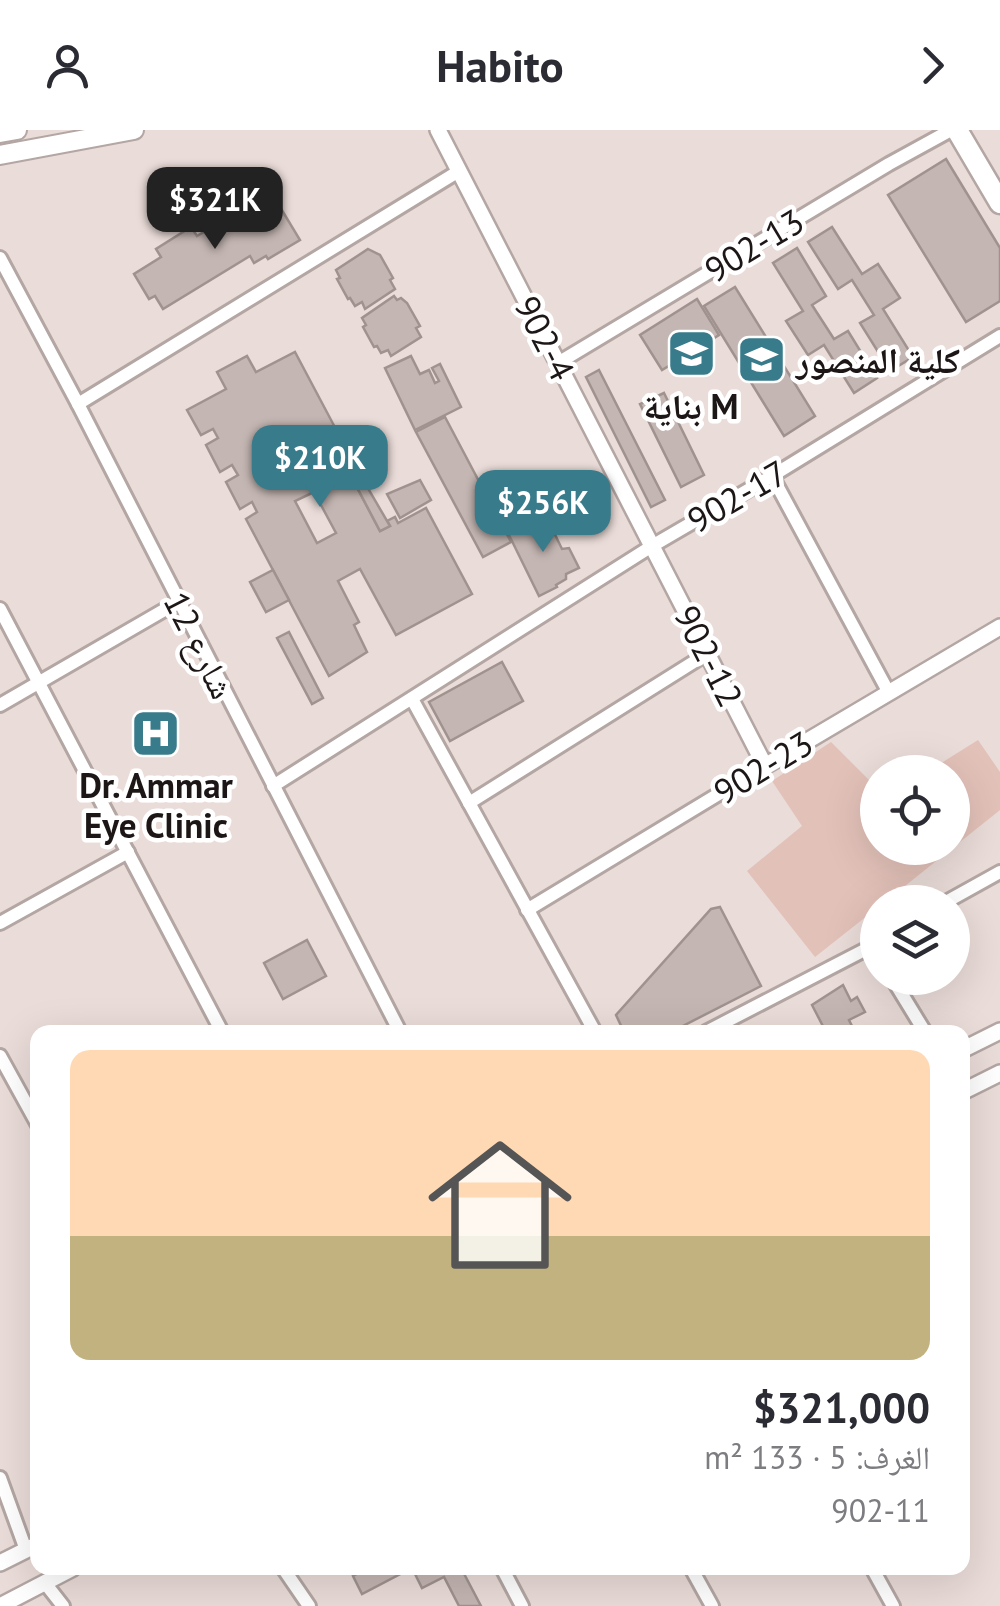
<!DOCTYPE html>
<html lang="ar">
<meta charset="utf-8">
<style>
body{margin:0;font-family:"PT Sans","Noto Naskh Arabic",sans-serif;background:#f7f7f7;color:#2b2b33;direction:rtl;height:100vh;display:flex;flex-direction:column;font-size:38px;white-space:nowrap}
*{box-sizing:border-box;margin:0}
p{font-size:32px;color:#7c7c81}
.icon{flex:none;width:55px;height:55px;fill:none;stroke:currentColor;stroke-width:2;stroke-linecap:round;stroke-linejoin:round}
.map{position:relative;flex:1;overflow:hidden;direction:ltr}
.drawer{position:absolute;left:30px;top:895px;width:940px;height:550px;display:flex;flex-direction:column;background:#fff;border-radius:20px;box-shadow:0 10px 40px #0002;direction:rtl}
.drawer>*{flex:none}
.fabs{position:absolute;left:860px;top:625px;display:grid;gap:20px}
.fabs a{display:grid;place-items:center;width:110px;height:110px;border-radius:50%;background:#fff;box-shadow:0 10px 40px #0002;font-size:50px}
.price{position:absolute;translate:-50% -85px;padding:0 22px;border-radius:20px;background:#387b8b;color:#fff;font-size:32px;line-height:65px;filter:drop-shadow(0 2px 5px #0008)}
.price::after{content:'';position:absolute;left:50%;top:60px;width:30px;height:22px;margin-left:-15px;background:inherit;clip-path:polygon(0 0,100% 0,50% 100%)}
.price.active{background:#222;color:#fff}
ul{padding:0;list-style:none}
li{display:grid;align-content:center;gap:20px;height:530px;padding:0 40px}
li span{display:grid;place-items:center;height:310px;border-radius:20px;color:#555}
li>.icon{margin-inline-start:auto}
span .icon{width:180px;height:180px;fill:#fffc;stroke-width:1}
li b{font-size:42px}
header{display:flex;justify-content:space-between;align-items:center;height:130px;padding:0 40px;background:#fff;font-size:45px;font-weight:700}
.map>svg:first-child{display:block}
.green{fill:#e2c1b8}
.building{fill:#c4b6b2;stroke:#a0938f;stroke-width:2.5;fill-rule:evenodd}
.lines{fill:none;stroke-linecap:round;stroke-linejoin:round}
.minor-casing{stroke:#b3a6a3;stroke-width:18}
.tertiary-casing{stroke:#b3a6a3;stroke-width:20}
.secondary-casing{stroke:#b3a6a3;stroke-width:22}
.primary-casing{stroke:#b3a6a3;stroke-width:25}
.minor{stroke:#fff;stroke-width:12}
.tertiary{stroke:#fff;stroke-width:15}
.secondary{stroke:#fff;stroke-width:18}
.primary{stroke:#fff;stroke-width:20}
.labels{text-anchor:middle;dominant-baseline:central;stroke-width:9;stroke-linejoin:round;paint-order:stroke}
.street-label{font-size:35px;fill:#1c1716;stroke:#fff}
.poi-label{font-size:35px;font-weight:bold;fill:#1c1716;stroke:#fff}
</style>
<header><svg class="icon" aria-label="forward" viewBox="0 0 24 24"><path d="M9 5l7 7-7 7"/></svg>Habito<svg class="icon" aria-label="person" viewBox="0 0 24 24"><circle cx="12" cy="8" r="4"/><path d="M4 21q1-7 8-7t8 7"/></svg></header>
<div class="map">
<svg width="1000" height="1476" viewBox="0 0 1000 1476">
<rect width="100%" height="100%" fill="#eadcd8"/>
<polygon class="green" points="978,610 1000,642 1000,680 885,772 878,772 877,778 815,827 747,741 802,696 772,651 831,612 877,658 878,718 952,718 952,642 927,642"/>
<g class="building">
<polygon points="946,29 1000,118 1000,171 966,192 888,65"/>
<polygon points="274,67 300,110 268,129 266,126 254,133 250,126 163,179 155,166 149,169 134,144 161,127 156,119 191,97 197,106 227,88 230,94"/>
<polygon points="832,97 862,144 878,134 900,168 883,179 913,227 890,241 860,193 874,185 852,150 838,159 808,112"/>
<polygon points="797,118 826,166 812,175 834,209 848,201 877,248 854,263 824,215 808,225 786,191 803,181 773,133"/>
<polygon points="368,119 380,125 393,148 390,150 395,159 365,179 362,172 355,176 350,168 348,169 337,149 340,148 336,140"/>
<polygon points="735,157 815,286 784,306 704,176"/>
<polygon points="394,166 397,170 401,168 407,173 420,196 416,198 421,207 391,226 388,220 381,223 377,216 374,217 363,197 366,195 362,188"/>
<polygon points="697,169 719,205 662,240 640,205"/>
<path d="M295,222L357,339L347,345L352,348L380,401L390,396L387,391L395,387L398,393L426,378L472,464L396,505L360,439L338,451L359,492L354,495L367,522L329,546L246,389L257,382L252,372L240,379L226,352L238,345L232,335L220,342L206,315L218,308L213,299L201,305L187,280L226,259L217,242L247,226L256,242ZM314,362L336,403L317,413L295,371Z"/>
<polygon points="411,226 420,244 429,240 435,253 439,251 432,238 440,234 461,277 415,300 385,238"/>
<polygon points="599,240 665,370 651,377 586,247"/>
<polygon points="664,263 704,345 681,357 640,274"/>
<polygon points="445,287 511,412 483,427 416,302"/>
<polygon points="368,322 370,336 378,348 366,355 390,396 380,401 352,348 347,345 357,339 349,326"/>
<polygon points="420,350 431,370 400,388 387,364"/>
<polygon points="545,384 562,419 569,418 579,438 566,444 566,449 556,455 557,457 539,466 508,403"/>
<polygon points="273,440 289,470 266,482 250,452"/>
<polygon points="289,502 323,568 312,574 277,508"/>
<polygon points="502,532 523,571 450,611 429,572"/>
<polygon points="720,777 761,856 671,902 624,902 616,885 711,779"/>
<polygon points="307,810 326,846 283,869 264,833"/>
<polygon points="843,855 851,871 857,867 865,882 849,890 855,902 826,902 812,875"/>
<polygon points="368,1438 461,1438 481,1476 459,1476 444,1447 422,1458 412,1438 362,1464 353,1446"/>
</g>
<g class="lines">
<defs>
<g id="minor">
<polyline points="0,128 78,274 400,902"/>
<polyline points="558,233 889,34 951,0"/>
<polyline points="78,274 459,41"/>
<polyline points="772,346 889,563"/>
<polyline points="0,479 222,902"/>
<polyline points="412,569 595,902"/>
<polyline points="0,575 178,472"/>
<polyline points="273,656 652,416 772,346 1000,206"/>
<polyline points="469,673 708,523"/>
<polyline points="946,772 1000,742"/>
<polyline points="527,780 765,636"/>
<polyline points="0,793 128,722"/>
<polyline points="892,848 925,902"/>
<polyline points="706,902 878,813"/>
<polyline points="0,926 38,995"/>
<polyline points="0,1348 26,1420"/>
<polyline points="283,1438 309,1476"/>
<polyline points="502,1438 522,1476"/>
<polyline points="691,1438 712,1476"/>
<polyline points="872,1438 893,1476"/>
<polyline points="45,1453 63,1476"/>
</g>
<g id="tertiary">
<polyline points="438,0 765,636 1000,497"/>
<polyline points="962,920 1000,901"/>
<polyline points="962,962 1000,943"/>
<polyline points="0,1433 38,1414"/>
<polyline points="0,1476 73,1438"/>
</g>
<g id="secondary">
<polyline points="0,3 17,0"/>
<polyline points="0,25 134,0"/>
</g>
<polyline id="primary" points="957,0 1000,73"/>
</defs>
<use href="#minor" class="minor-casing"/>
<use href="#tertiary" class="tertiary-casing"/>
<use href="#secondary" class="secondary-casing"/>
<use href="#primary" class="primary-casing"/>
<use href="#minor" class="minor"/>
<use href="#tertiary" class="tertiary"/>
<use href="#secondary" class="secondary"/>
<use href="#primary" class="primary"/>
</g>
<defs>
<symbol id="university-square" viewBox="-11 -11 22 22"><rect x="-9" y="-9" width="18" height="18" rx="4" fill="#387b8b" stroke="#fff"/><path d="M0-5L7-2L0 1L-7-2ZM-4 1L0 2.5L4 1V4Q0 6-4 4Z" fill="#fff"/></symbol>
<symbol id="hospital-square" viewBox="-11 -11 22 22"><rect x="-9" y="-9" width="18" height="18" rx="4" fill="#387b8b" stroke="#fff"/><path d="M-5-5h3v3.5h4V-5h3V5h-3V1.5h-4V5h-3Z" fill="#fff"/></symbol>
</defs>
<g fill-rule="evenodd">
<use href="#university-square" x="664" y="196" width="55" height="55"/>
<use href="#university-square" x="734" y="202" width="55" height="55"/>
<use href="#hospital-square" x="128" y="576" width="55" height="55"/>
</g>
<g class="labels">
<g class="street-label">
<text transform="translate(754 115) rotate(-31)">902-13</text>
<text transform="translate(545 208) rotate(63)">902-4</text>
<text transform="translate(737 366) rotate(-30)">902-17</text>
<text transform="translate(200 515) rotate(63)">شارع 12</text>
<text transform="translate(709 526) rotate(63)">902-12</text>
<text transform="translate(763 637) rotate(-31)">902-23</text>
</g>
<g class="poi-label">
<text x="796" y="230" text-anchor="start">كلية المنصور</text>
<text x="691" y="276">بناية M</text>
<text x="156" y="655">Dr. Ammar<tspan x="156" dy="40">Eye Clinic</tspan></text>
</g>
</g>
</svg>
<div class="fabs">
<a><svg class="icon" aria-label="locate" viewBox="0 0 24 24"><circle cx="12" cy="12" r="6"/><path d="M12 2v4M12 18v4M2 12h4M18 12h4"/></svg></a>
<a><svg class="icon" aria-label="layers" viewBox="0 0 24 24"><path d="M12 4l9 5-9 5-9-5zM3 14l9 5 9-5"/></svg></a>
</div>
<b class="price active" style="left:215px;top:122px">$321K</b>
<b class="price" style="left:320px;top:380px">$210K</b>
<b class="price" style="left:543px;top:425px">$256K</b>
<section class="drawer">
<ul>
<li><span style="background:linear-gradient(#ffd9b3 60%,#c2b280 0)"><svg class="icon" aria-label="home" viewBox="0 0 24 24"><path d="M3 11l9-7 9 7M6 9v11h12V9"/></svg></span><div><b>$321,000</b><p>الغرف: 5 · 133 m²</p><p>902-11</p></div></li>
</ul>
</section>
</div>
